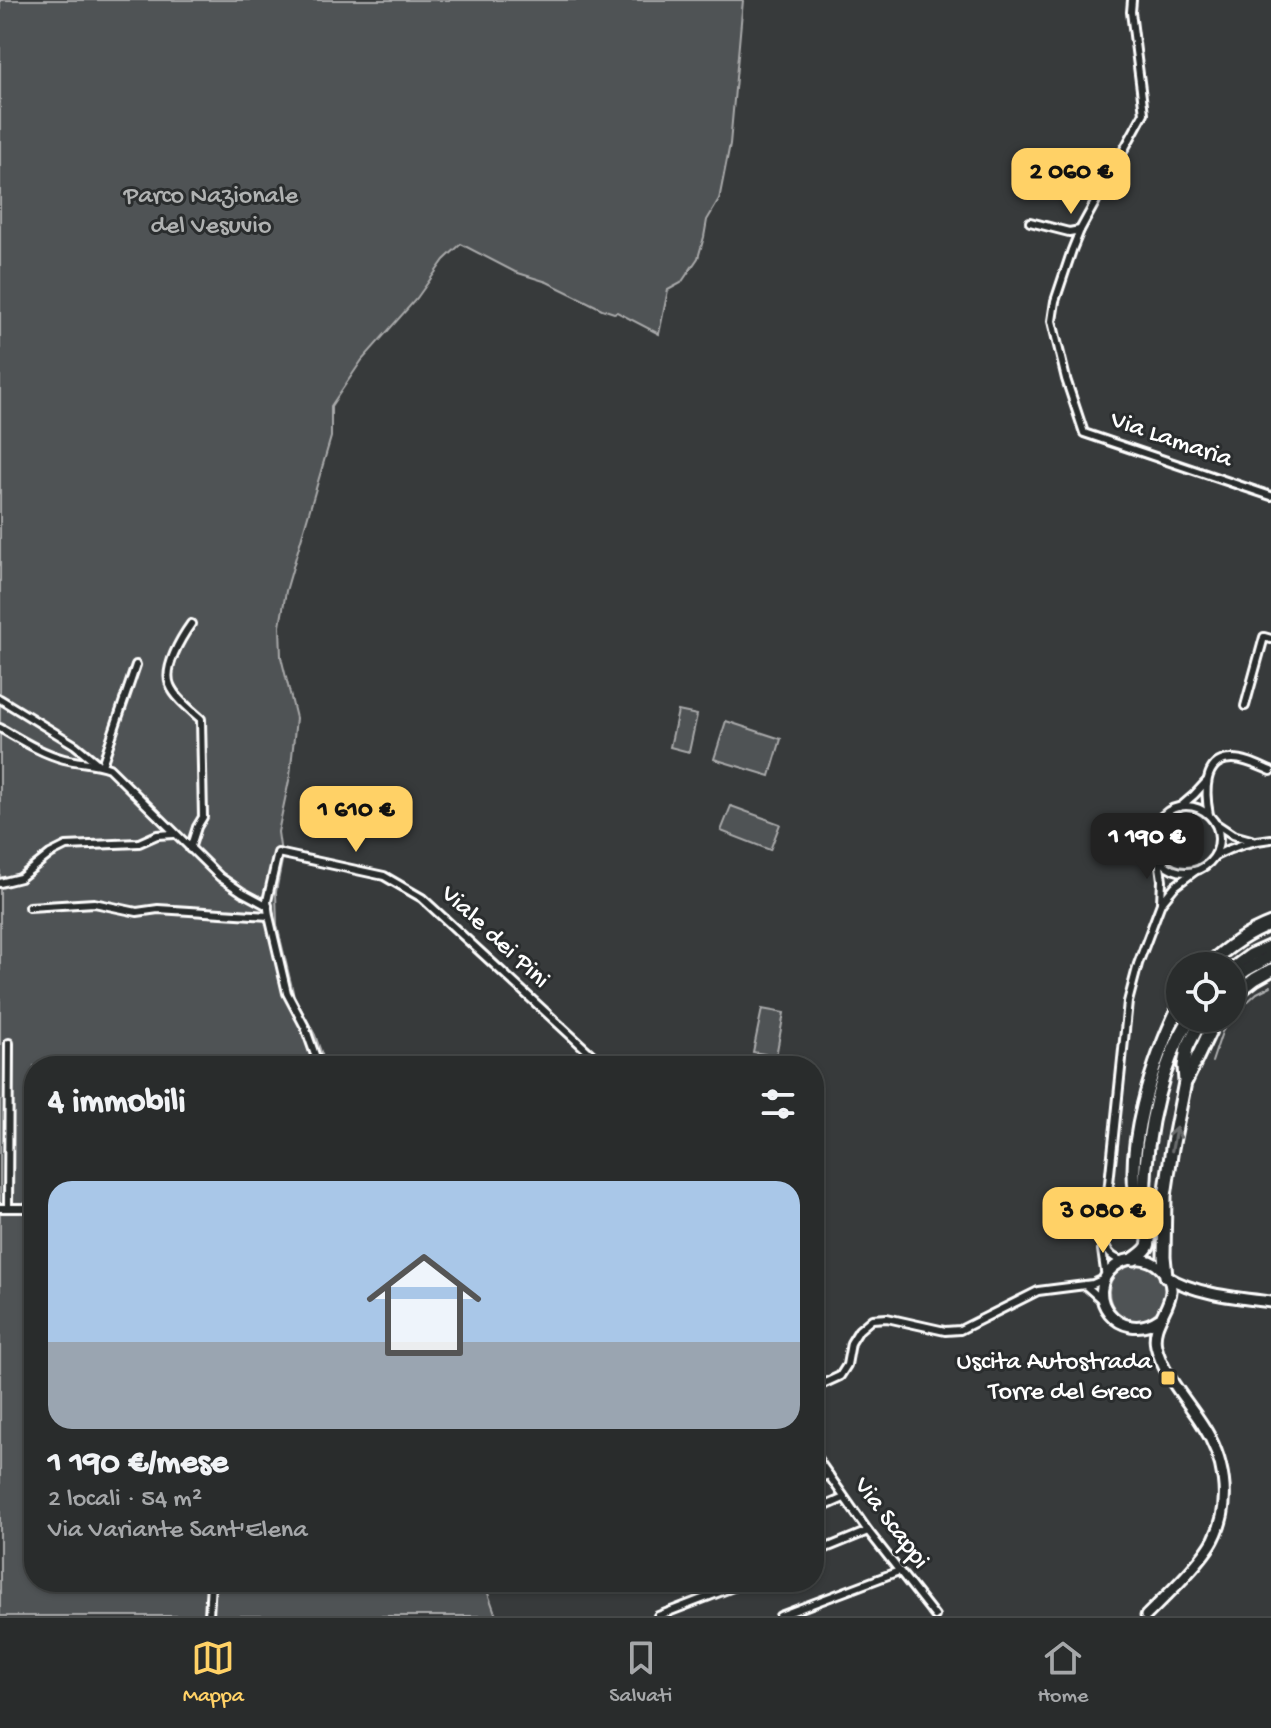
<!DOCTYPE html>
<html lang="it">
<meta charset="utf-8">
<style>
body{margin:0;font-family:"Gochi Hand",sans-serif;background:#313434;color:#f1f3f6;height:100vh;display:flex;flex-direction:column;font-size:30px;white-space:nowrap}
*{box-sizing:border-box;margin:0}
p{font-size:26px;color:#a5a7a9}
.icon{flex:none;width:44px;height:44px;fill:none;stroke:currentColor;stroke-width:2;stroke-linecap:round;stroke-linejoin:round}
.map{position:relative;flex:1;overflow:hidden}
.details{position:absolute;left:24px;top:1056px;width:800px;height:536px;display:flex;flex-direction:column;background:#292c2c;border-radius:32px;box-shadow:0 2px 6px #0004,0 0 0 2px #454848}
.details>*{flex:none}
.fabs{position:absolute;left:1166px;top:952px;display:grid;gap:16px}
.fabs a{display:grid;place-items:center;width:80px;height:80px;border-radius:50%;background:#292c2c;box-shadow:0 2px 6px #0004,0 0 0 2px #454848;font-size:40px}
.price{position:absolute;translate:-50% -68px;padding:0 18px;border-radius:16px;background:#ffd166;color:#111;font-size:26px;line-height:52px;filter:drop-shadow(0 2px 4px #0008)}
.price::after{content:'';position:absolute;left:50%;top:48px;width:24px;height:18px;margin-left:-12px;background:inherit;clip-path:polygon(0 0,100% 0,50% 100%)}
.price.current{background:#222;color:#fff}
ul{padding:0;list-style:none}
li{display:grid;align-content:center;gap:16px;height:424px;padding:0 24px}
li span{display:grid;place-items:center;height:248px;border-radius:24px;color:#555}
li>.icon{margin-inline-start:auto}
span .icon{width:144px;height:144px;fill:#fffc;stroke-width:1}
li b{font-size:34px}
h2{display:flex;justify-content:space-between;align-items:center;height:96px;padding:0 24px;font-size:34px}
.menu{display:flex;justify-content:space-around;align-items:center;height:112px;border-top:2px solid #454848;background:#292c2c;font-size:22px;color:#a5a7a9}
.menu a{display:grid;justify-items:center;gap:4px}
.menu .current{color:#ffd166}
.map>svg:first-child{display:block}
.green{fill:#505354;stroke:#a8a9aa;stroke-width:2}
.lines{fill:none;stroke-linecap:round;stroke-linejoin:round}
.stream{stroke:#adaeaf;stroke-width:2}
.street-casing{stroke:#fff;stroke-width:12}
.secondary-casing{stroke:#fff;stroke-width:15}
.highway-casing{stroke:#fff;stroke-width:17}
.street{stroke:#2a2d2e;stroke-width:6}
.secondary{stroke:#2a2d2e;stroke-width:9}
.highway{stroke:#2a2d2e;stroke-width:11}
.oneway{stroke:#6a6c6d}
.poi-dot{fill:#ffd166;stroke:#2a2d2e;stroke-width:3}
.labels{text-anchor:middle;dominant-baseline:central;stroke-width:6;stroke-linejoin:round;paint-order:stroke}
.park-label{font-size:26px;fill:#b0b2b2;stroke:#2a2d2e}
.street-label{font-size:26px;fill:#fff;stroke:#2a2d2e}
.poi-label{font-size:26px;fill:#fff;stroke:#2a2d2e;text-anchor:end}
</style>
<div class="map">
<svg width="1271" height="1616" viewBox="0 0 1271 1616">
<rect width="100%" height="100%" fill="#373a3b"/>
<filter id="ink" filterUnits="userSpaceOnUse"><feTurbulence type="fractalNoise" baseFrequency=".0125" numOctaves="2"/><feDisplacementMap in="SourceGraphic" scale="16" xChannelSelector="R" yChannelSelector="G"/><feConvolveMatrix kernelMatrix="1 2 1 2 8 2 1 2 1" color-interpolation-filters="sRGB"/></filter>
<g filter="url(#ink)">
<g class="green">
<polygon points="0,0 743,0 730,144 719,200 707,220 704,237 698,258 681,283 668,290 659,334 617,312 614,313 602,309 547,282 515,272 461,244 444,260 417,298 362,360 331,406 331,437 286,591 280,626 281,657 296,718 290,776 278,832 282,861 276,892 277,925 294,996 315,1035 326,1066 34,1066 34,1582 484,1582 496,1616 0,1616"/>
<polygon points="678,711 697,715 689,752 670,747"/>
<polygon points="726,721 781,739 770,776 714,759"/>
<polygon points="731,806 780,824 770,850 721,831"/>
<polygon points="762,1009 784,1013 776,1056 753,1052"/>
<circle cx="1137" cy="1292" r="28"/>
</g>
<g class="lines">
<g class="stream">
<polyline points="1232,1016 1257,993 1271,986"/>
<polyline points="1212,1062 1222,1032 1231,1018"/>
</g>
<defs>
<g id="street">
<polyline points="1132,0 1131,12 1144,113 1080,230 1072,250 1055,301 1052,321 1066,379 1084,433 1271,496"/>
<polyline points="1030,222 1069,232 1080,230"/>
<polyline points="0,699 75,745 97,763"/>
<polyline points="1245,706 1264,637 1271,639"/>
<path d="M0,728C21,740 41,753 64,759C79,763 94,762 109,768L220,877L242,892L268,906"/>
<polyline points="102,765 136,665"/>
<circle cx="1186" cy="839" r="33"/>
<polyline points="1180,807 1194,795 1206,782"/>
<path d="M1209,815C1205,795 1202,758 1233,759C1246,759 1259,766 1271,771"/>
<polyline points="1215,823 1233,835 1251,840"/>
<path d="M190,849L197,827L203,817L201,719C191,710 175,698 170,685C163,668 181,638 191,624"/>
<path d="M1215,856C1233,846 1250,841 1271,839"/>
<polyline points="1159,859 1162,880 1161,903"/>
<polyline points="0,883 20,878 50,854 66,846 139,843 157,835 174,834"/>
<polyline points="29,907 94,903 137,912 158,909 269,916"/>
<polyline points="319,1066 305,1027 287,993 269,916 267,901 278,853 384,876 422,898 604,1066"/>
<polyline points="8,1207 9,1043"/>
<polyline points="0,1208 34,1208"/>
<path d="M1104,1243C1108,1253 1112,1258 1123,1261"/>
<polyline points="1085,1285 1103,1301"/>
<polyline points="814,1388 840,1376 847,1365 851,1343 859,1330 872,1319 887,1318 945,1331 960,1330 1038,1291 1093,1284 1106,1278 1102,1250 1128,1002 1138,964 1161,903 1175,886 1195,871"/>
<polyline points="814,1454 868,1531 935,1616"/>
<polyline points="814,1480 829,1475"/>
<polyline points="814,1511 844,1498"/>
<polyline points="814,1553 868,1531"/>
<polyline points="209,1616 211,1582"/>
<polyline points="658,1616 746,1582"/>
<polyline points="780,1616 899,1571"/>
</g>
<g id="secondary">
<path d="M1166,1276C1194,1294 1238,1298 1271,1302"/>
<path d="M1146,1616C1165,1597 1202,1562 1214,1539C1233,1502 1224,1457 1202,1424C1186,1399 1163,1375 1156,1346C1149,1316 1190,1296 1160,1268C1148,1256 1128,1256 1115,1266C1080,1294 1120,1346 1159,1319"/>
</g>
<g id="highway">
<path d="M1207,966C1226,948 1247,933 1271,924"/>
<polyline points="1232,969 1251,955 1271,946"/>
<polyline points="1232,981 1246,970 1271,956"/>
<polyline points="1232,997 1255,979 1271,970"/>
<polyline points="1186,1081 1216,1018"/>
<path d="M1140,1210C1120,1158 1155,1053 1180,1005"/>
<path d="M1134,1259C1139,1255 1145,1252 1148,1246C1152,1235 1143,1210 1144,1197C1146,1135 1158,1071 1190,1018"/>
<polyline points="1166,1276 1164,1256 1165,1196 1172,1148 1185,1082 1184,1066 1187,1048 1202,1018"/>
</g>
</defs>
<use href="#street" class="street-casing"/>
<use href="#secondary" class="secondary-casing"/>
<use href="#highway" class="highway-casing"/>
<use href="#street" class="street"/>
<use href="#secondary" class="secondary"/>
<use href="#highway" class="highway"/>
</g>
<defs><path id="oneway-shaft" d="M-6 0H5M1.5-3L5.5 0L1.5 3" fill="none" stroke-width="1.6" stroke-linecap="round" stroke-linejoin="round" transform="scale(2)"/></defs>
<use class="oneway" href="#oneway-shaft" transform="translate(1174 1139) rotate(-79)"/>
</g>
<rect class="poi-dot" x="1160" y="1370" width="16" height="16" rx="4"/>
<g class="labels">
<g class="park-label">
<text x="211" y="197">Parco Nazionale<tspan x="211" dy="30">del Vesuvio</tspan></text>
</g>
<g class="street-label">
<text transform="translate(1171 441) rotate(19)">Via Lamaria</text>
<text transform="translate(494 938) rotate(43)">Viale dei Pini</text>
<text transform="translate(890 1524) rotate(53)">Via Scappi</text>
</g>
<g class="poi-label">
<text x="1152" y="1363">Uscita Autostrada<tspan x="1152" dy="30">Torre del Greco</tspan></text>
</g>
</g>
</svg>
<div class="fabs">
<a><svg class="icon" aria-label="locate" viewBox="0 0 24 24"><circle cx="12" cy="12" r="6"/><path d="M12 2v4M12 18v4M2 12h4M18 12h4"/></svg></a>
</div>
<b class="price" style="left:1071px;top:216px">2 060 €</b>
<b class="price" style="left:356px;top:854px">1 610 €</b>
<b class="price current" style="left:1147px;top:881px">1 190 €</b>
<b class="price" style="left:1103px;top:1255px">3 080 €</b>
<section class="details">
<h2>4 immobili<svg class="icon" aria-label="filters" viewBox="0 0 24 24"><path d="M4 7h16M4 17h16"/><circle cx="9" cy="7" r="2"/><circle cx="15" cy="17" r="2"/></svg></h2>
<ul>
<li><span style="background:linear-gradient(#a9c7e8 65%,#9aa5b1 0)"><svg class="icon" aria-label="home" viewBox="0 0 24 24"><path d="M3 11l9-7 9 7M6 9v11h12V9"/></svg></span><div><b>1 190 €/mese</b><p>2 locali · 54 m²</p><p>Via Variante Sant'Elena</p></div></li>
</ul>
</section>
</div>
<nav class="menu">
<a class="current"><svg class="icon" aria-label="map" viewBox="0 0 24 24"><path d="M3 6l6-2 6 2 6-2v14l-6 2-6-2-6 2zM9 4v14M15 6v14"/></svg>Mappa</a>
<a><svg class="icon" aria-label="saved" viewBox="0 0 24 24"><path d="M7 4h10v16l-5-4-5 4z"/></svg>Salvati</a>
<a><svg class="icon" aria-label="home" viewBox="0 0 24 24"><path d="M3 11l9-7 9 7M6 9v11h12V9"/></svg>Home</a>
</nav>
